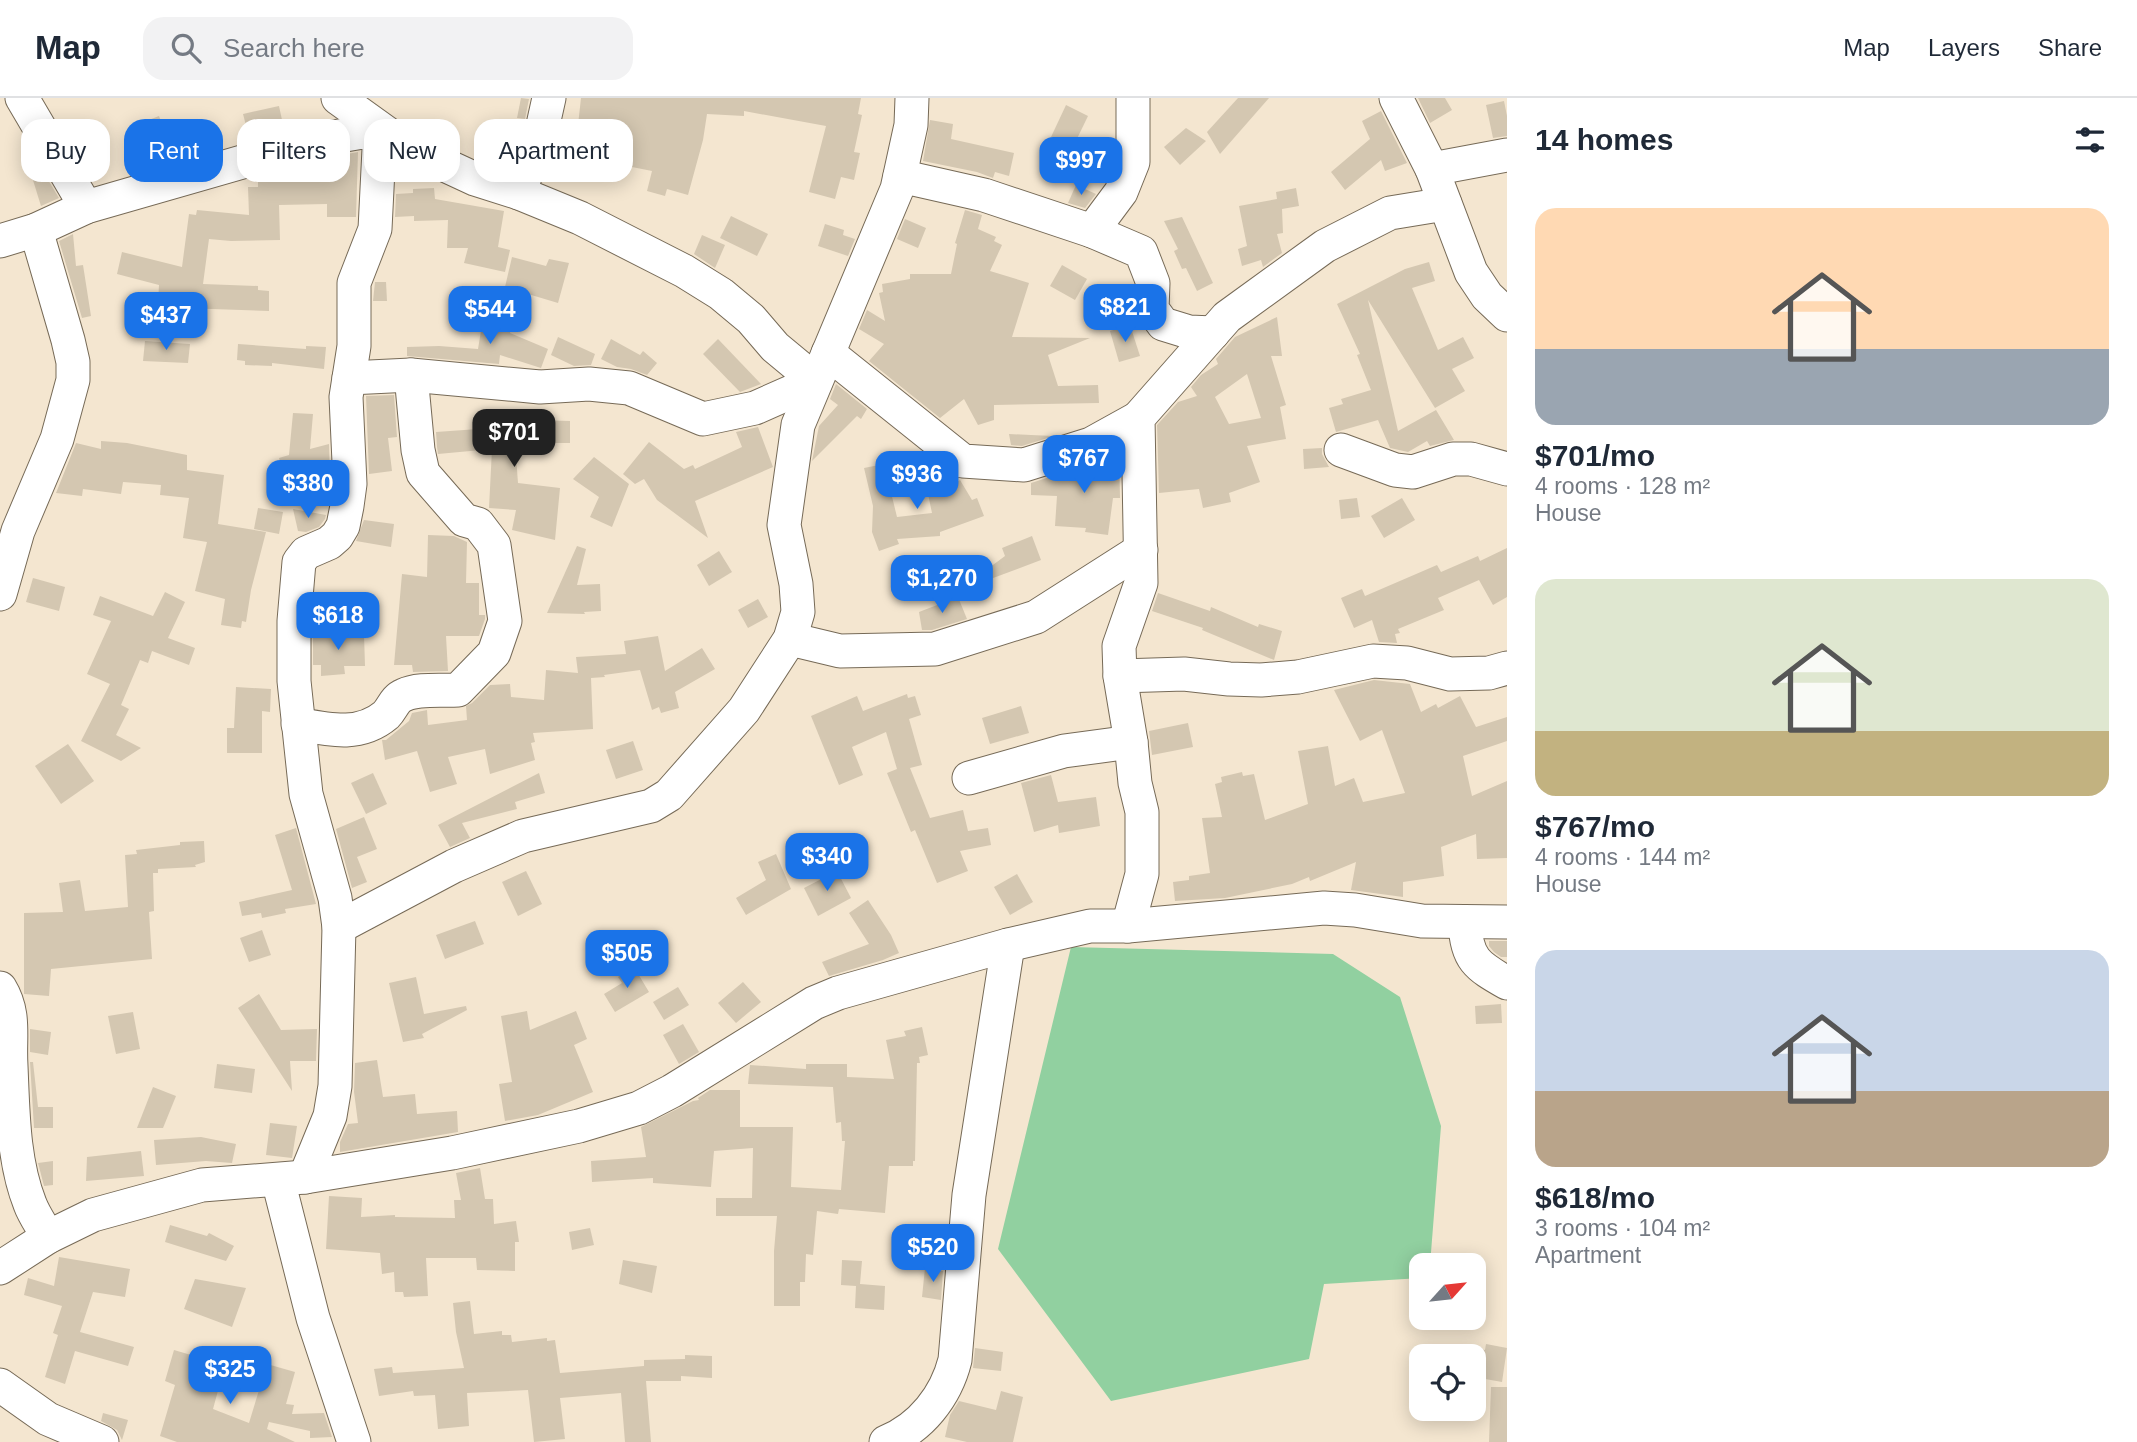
<!DOCTYPE html>
<meta charset="utf-8">
<style>
body{margin:0;font-family:Arial,sans-serif;background:#f2f2f3;color:#1f2937;height:100vh;display:flex;flex-direction:column;font-size:26px;white-space:nowrap}
*{box-sizing:border-box;margin:0}
p{font-size:23px;color:#747a83}
.icon{flex:none;width:38px;height:38px;fill:none;stroke:currentColor;stroke-width:2;stroke-linecap:round;stroke-linejoin:round}
.map{position:relative;flex:1;overflow:hidden}
.details{display:flex;flex-direction:column;background:#fff;width:630px}
.details>*{flex:none}
.guide{position:absolute;left:21px;top:21px;width:665px;height:63px;display:flex;gap:14px}
.needle{width:46px;rotate:63deg}
.controls{position:absolute;left:1409px;top:1155px;display:grid;gap:14px}
.controls a{display:grid;place-items:center;width:77px;height:77px;border-radius:14px;background:#fff;box-shadow:0 4px 18px #0003;font-size:35px}
.price{position:absolute;translate:-50% -60px;padding:0 16px;border-radius:14px;background:#1a73e8;color:#fff;font-size:23px;line-height:46px;filter:drop-shadow(0 2px 4px #0008)}
.price::after{content:'';position:absolute;left:50%;top:42px;width:21px;height:16px;margin-left:-10px;background:inherit;clip-path:polygon(0 0,100% 0,50% 100%)}
.price.current{background:#222;color:#fff}
ul{padding:0;list-style:none}
li{display:grid;align-content:center;gap:14px;height:371px;padding:0 28px}
li span{display:grid;place-items:center;height:217px;border-radius:21px;color:#555}
li>.icon{margin-inline-start:auto}
span .icon{width:126px;height:126px;fill:#fffc;stroke-width:1}
li b{font-size:30px}
h2{display:flex;justify-content:space-between;align-items:center;height:84px;padding:0 28px;font-size:30px}
.chip{padding:0 24px;border-radius:21px;background:#fff;box-shadow:0 4px 18px #0003;font-size:24px;line-height:63px}
.chip.current{background:#1a73e8;color:#fff}
header{display:flex;align-items:center;gap:42px;box-sizing:border-box;height:98px;padding:0 35px;background:#fff;border-bottom:2px solid #e0e1e3}
header strong{font-size:33px}
nav{display:flex;gap:38px;margin-inline-start:auto;font-size:24px}
.search{width:490px;height:63px;background:#f2f2f3;display:flex;align-items:center;gap:18px;box-sizing:border-box;padding:0 24px;border-radius:21px;color:#747a83;font-size:26px}
main{display:flex;flex:1;min-height:0}
.map>svg:first-child{display:block}
.green{fill:#91d0a0}
.building{fill:#d4c7b1;fill-rule:evenodd}
.lines{fill:none;stroke-linecap:round;stroke-linejoin:round}
.minor-casing{stroke:#766a57;stroke-width:35}
.minor{stroke:#fff;stroke-width:33}
</style>
<header>
<strong>Map</strong>
<div class="search"><svg class="icon" aria-label="search" viewBox="0 0 24 24"><circle cx="10" cy="10" r="6"/><path d="M15 15l6 6"/></svg>Search here</div>
<nav><a>Map</a><a>Layers</a><a>Share</a></nav>
</header>
<main>
<div class="map">
<svg width="1507" height="1344" viewBox="0 0 1507 1344">
<rect width="100%" height="100%" fill="#f4e6d0"/>
<polygon class="green" points="1071,849 1333,856 1400,899 1441,1028 1430,1167 1421,1167 1421,1180 1324,1186 1309,1261 1111,1303 998,1151"/>
<g class="building">
<polygon points="521,0 529,1 525,21 517,20"/>
<polygon points="581,0 861,0 858,16 862,17 854,54 860,55 854,82 841,79 835,101 809,94 826,28 744,13 744,18 707,16 703,42 688,97 667,91 665,98 647,93 652,73 617,66 618,63 604,60 609,32 578,27"/>
<polygon points="1238,0 1269,0 1220,56 1207,34"/>
<polygon points="1418,0 1445,0 1452,12 1430,25"/>
<polygon points="1504,3 1507,18 1507,38 1493,40 1486,7"/>
<polygon points="1066,7 1088,18 1073,49 1051,39"/>
<polygon points="279,8 284,31 249,39 243,16"/>
<polygon points="1381,13 1407,65 1385,73 1381,62 1345,92 1331,74 1370,41 1362,23"/>
<polygon points="159,18 172,52 149,61 136,27"/>
<polygon points="930,22 953,26 951,41 1014,55 1009,78 995,74 993,80 977,74 923,63"/>
<polygon points="1186,30 1206,43 1180,67 1164,49"/>
<polygon points="358,54 356,119 327,119 327,106 279,107 280,142 231,143 209,141 203,186 258,188 258,192 269,193 269,213 182,210 183,208 158,205 159,187 117,176 122,154 182,169 189,116 196,117 197,112 249,117 248,89 258,89 258,82 283,82 283,72 309,65 329,64 330,59"/>
<polygon points="44,75 59,100 41,108 32,79"/>
<polygon points="1076,87 1096,96 1085,110 1068,105"/>
<polygon points="434,90 435,101 504,113 498,149 510,152 505,174 464,165 468,150 447,150 448,122 414,123 414,118 395,119 396,96 413,95 413,91"/>
<polygon points="1296,90 1299,108 1282,111 1283,135 1277,136 1282,155 1263,169 1261,162 1242,168 1238,151 1247,148 1239,108 1277,101 1276,94"/>
<polygon points="965,112 982,117 978,131 996,139 994,143 1002,147 990,173 1029,185 1012,239 1090,240 1048,257 1058,288 1098,287 1099,305 994,307 994,322 978,327 964,301 940,320 869,263 884,246 859,231 867,212 885,223 879,195 883,194 882,186 910,181 910,176 951,176 957,146 955,145"/>
<polygon points="731,118 768,136 757,158 720,140"/>
<polygon points="1182,119 1213,185 1197,193 1186,170 1182,171 1174,153 1178,151 1164,123"/>
<polygon points="905,121 926,130 918,150 897,141"/>
<polygon points="825,126 844,132 843,137 855,141 848,158 818,148"/>
<polygon points="73,136 76,168 83,167 91,218 82,220 59,143"/>
<polygon points="702,137 725,147 715,170 694,156"/>
<polygon points="512,159 546,168 549,161 569,165 558,205 505,189"/>
<polygon points="1429,164 1435,183 1412,190 1438,252 1463,239 1474,260 1452,271 1465,293 1435,310 1368,202 1398,333 1436,312 1454,342 1430,348 1427,343 1408,354 1390,350 1378,322 1336,334 1329,310 1343,306 1341,301 1371,292 1357,257 1360,256 1337,206 1405,171"/>
<polygon points="1062,167 1087,181 1075,202 1050,188"/>
<polygon points="375,184 386,184 387,203 373,203"/>
<polygon points="492,212 515,216 510,235 548,251 541,270 500,257 499,266 407,258 407,249 439,248 478,251 481,233 488,234"/>
<path d="M1277,219L1282,258H1271L1286,307L1280,309L1286,341L1247,348L1260,384L1229,395L1231,404L1203,410L1199,391L1159,395L1157,327L1178,304L1197,298L1191,289L1201,277L1218,266L1216,261L1235,239ZM1247,276L1261,320L1229,326L1215,299Z"/>
<polygon points="1130,227 1140,258 1119,264 1110,233"/>
<polygon points="558,239 595,256 591,267 574,268 551,257"/>
<polygon points="611,241 640,257 643,253 657,265 647,277 631,271 617,269 601,261"/>
<polygon points="718,241 761,286 740,294 703,256"/>
<polygon points="145,243 190,246 188,265 143,263"/>
<polygon points="238,246 306,251 306,248 326,249 324,271 272,265 272,268 245,267 245,263 237,262"/>
<polygon points="836,286 867,311 861,321 857,318 812,363 819,328 838,307 830,301"/>
<polygon points="394,297 397,339 388,340 392,373 369,376 366,298"/>
<polygon points="293,315 313,316 310,351 329,346 330,380 288,392 279,360 289,357"/>
<polygon points="534,322 570,323 570,345 515,345 518,385 560,390 555,442 512,432 516,412 489,410 492,351 438,356 437,349 436,334 478,331 477,327"/>
<polygon points="758,329 773,369 695,403 708,440 657,402 644,381 635,386 623,376 649,344 684,371 693,367 695,371 742,349 736,334"/>
<polygon points="1009,336 1031,337 1054,338 1022,348 1011,347"/>
<polygon points="101,343 127,345 187,357 187,372 224,377 218,426 266,434 251,492 246,524 242,523 241,530 221,527 225,501 195,493 207,444 183,440 189,400 160,397 161,387 123,384 121,396 83,391 82,398 56,395 76,345 101,351"/>
<polygon points="1322,350 1322,356 1329,369 1304,371 1303,351"/>
<polygon points="1119,352 1120,400 1113,400 1108,437 1085,434 1086,430 1055,428 1057,398 1031,397 1031,385 1097,364"/>
<polygon points="594,359 629,386 612,429 590,419 599,399 573,381"/>
<polygon points="884,366 897,419 932,415 928,396 937,395 960,382 972,402 977,400 984,418 940,434 940,438 897,441 899,446 879,453 872,434 873,408 864,370"/>
<polygon points="1357,400 1360,419 1341,421 1339,402"/>
<polygon points="1402,400 1415,422 1384,440 1371,418"/>
<polygon points="258,410 283,414 279,436 254,431"/>
<polygon points="293,411 326,417 325,421 319,429 306,434 298,433"/>
<polygon points="364,422 394,426 391,449 356,443"/>
<polygon points="428,437 454,438 467,444 466,485 479,485 479,517 485,517 485,521 479,538 446,538 448,573 413,574 412,567 394,567 402,476 427,479"/>
<polygon points="1032,438 1041,462 977,486 974,481 1005,458 1002,450"/>
<polygon points="577,448 586,451 577,487 600,486 601,513 584,514 585,516 547,515"/>
<polygon points="1507,450 1507,499 1493,507 1479,482 1438,500 1444,512 1398,531 1400,535 1395,536 1397,545 1379,544 1372,522 1354,530 1341,500 1362,491 1365,498 1437,467 1441,474 1478,458 1480,463"/>
<polygon points="719,453 732,474 709,488 697,467"/>
<polygon points="33,480 65,489 59,513 26,504"/>
<polygon points="165,494 185,504 168,540 195,550 189,567 152,553 148,565 140,562 121,607 129,611 116,637 141,650 121,663 81,643 110,586 87,576 111,523 93,517 100,498 153,518"/>
<polygon points="1158,495 1210,513 1211,509 1258,529 1259,526 1282,533 1274,562 1202,532 1203,530 1152,513"/>
<polygon points="958,499 967,521 932,532 922,532 919,514"/>
<polygon points="758,501 768,519 748,530 738,512"/>
<polygon points="313,536 364,536 365,568 344,568 345,576 321,578 321,567 313,567"/>
<polygon points="658,538 665,573 702,550 715,571 675,594 679,610 661,615 659,609 652,612 640,572 604,577 605,579 591,580 593,631 533,635 535,644 531,645 535,662 490,676 485,651 448,659 457,686 430,694 417,653 385,662 382,642 386,642 409,623 412,615 427,612 428,627 467,622 466,608 472,605 490,587 510,586 511,599 544,602 546,572 578,575 576,559 626,556 624,543"/>
<polygon points="1374,582 1410,586 1421,614 1436,606 1438,610 1460,598 1476,629 1507,619 1507,643 1463,658 1472,698 1507,683 1507,760 1477,761 1476,736 1441,749 1444,778 1403,784 1403,799 1351,792 1356,764 1310,783 1309,779 1292,786 1225,800 1175,803 1173,784 1189,782 1189,778 1210,775 1202,720 1222,719 1215,686 1222,684 1221,679 1242,674 1243,678 1254,676 1265,722 1308,706 1298,653 1328,648 1335,688 1354,680 1363,704 1405,695 1382,632 1360,643 1334,592"/>
<polygon points="236,589 271,591 270,614 262,613 262,655 227,655 227,630 234,630"/>
<polygon points="907,596 908,600 915,598 921,617 909,621 922,667 910,670 930,720 963,712 968,733 988,730 991,747 960,753 968,773 937,785 915,732 911,734 887,675 897,671 886,634 852,649 863,677 839,687 811,618 857,598 863,613"/>
<polygon points="1021,608 1029,635 990,646 982,620"/>
<polygon points="1188,625 1193,649 1152,657 1149,633"/>
<polygon points="633,643 643,672 616,681 606,652"/>
<polygon points="68,646 94,683 61,706 35,668"/>
<polygon points="373,675 387,706 366,716 351,685"/>
<polygon points="539,675 545,695 515,704 517,711 462,725 470,740 450,749 438,727"/>
<polygon points="1051,677 1058,704 1096,699 1100,728 1059,735 1058,727 1034,734 1021,685"/>
<polygon points="364,719 377,751 357,759 367,784 352,790 336,731"/>
<polygon points="296,730 316,806 285,811 286,815 262,820 261,815 242,818 239,804 292,792 275,737"/>
<polygon points="204,743 205,764 195,767 196,769 158,771 158,775 153,775 154,813 149,814 152,861 51,871 49,898 24,896 24,815 63,814 59,785 80,782 85,813 128,809 125,757 137,756 136,752 180,747 180,744"/>
<polygon points="776,756 791,791 746,817 736,800 766,782 758,764"/>
<polygon points="526,773 542,806 518,818 502,784"/>
<polygon points="837,773 851,800 818,818 804,790"/>
<polygon points="1017,776 1033,804 1010,817 994,789"/>
<polygon points="868,802 891,837 899,855 883,862 829,878 822,864 869,846 849,815"/>
<polygon points="475,823 484,846 445,861 436,837"/>
<polygon points="262,832 271,857 249,864 240,840"/>
<polygon points="1489,843 1507,843 1507,859 1501,859 1494,854 1489,848"/>
<polygon points="634,869 649,894 615,914 604,896 622,885 618,879"/>
<polygon points="416,879 424,916 466,908 467,912 422,936 424,940 403,944 389,885"/>
<polygon points="743,884 761,904 736,925 718,905"/>
<polygon points="678,889 689,907 664,922 653,904"/>
<polygon points="259,896 281,932 317,931 316,963 290,963 292,993 238,910"/>
<polygon points="1501,906 1502,925 1476,926 1475,908"/>
<polygon points="527,913 530,932 576,913 587,941 574,947 593,994 538,1017 505,1023 499,986 512,984 501,918"/>
<polygon points="133,914 140,951 116,956 108,918"/>
<polygon points="683,926 699,954 679,966 663,937"/>
<polygon points="922,929 928,957 919,959 920,965 917,965 915,1063 913,1063 913,1068 889,1068 885,1115 839,1111 838,1116 817,1113 813,1157 806,1156 805,1184 800,1184 800,1208 774,1208 774,1153 777,1118 716,1118 716,1100 752,1100 753,1050 714,1053 711,1089 653,1085 653,1080 592,1084 591,1063 646,1059 641,1029 693,1003 699,1002 698,1000 710,992 740,992 740,1029 793,1029 791,1089 841,1092 845,1043 842,1043 841,1024 836,1025 833,989 748,986 750,967 806,971 806,966 847,966 847,979 894,981 886,942 906,938 904,933"/>
<polygon points="30,931 51,934 48,957 30,954"/>
<polygon points="377,962 383,999 415,996 417,1016 457,1013 458,1034 340,1054 340,1044 348,1026 358,1025 354,994 355,965"/>
<polygon points="30,964 33,964 38,1009 53,1009 53,1030 34,1030"/>
<polygon points="217,966 255,971 252,995 214,990"/>
<polygon points="153,989 176,998 163,1030 137,1030"/>
<polygon points="270,1025 297,1028 292,1060 266,1057"/>
<polygon points="201,1039 236,1046 232,1065 206,1063 156,1067 154,1042"/>
<polygon points="141,1053 144,1078 86,1083 87,1059"/>
<polygon points="53,1063 53,1087 44,1088 38,1065"/>
<polygon points="480,1070 485,1101 493,1101 494,1126 516,1123 519,1144 515,1144 515,1173 477,1172 476,1160 426,1160 428,1198 404,1199 403,1194 395,1194 394,1174 382,1176 380,1155 326,1151 329,1098 362,1100 361,1119 395,1117 395,1119 455,1120 454,1102 461,1102 456,1075"/>
<polygon points="170,1127 207,1138 209,1135 234,1148 226,1163 165,1144"/>
<polygon points="590,1130 594,1147 572,1152 569,1134"/>
<polygon points="59,1159 130,1171 125,1199 93,1194 80,1234 134,1249 128,1268 75,1253 65,1286 45,1279 58,1237 53,1235 62,1208 24,1197 28,1180 54,1188"/>
<polygon points="623,1162 657,1168 652,1195 619,1186"/>
<polygon points="842,1162 862,1163 860,1186 885,1188 884,1212 855,1210 856,1188 841,1187"/>
<polygon points="925,1170 943,1173 941,1202 922,1199"/>
<polygon points="195,1181 246,1190 232,1229 184,1211"/>
<polygon points="470,1203 474,1236 502,1233 502,1237 511,1237 512,1244 547,1240 547,1243 555,1242 560,1275 644,1268 644,1262 685,1261 685,1257 712,1258 712,1280 681,1278 681,1283 646,1283 651,1344 625,1344 621,1295 560,1300 565,1341 534,1344 528,1292 467,1295 469,1328 438,1331 435,1297 414,1298 413,1293 379,1298 374,1271 392,1269 393,1275 464,1270 456,1234 453,1205"/>
<polygon points="1486,1246 1507,1250 1502,1284 1474,1279 1474,1250 1485,1252"/>
<polygon points="975,1250 1003,1254 1001,1273 973,1270"/>
<polygon points="174,1252 225,1267 213,1311 249,1325 267,1266 295,1274 286,1306 294,1307 292,1316 324,1315 332,1339 310,1340 310,1333 269,1324 267,1331 295,1344 177,1344 160,1338 175,1287 165,1283"/>
<polygon points="1491,1289 1507,1289 1507,1344 1489,1344"/>
<polygon points="1001,1293 1023,1299 1013,1344 967,1344 945,1339 950,1317 959,1303 996,1312"/>
<polygon points="103,1315 128,1322 122,1342 117,1332 101,1323"/>
</g>
<g class="lines">
<defs>
<g id="minor">
<polyline points="22,0 86,109"/>
<polyline points="338,0 406,49 475,81 519,95 580,120 684,173 721,196 751,221 775,249 816,283 755,310 703,321 629,290 589,286 540,289 411,277 349,280"/>
<polyline points="1396,0 1432,71 1471,174 1487,198 1507,217"/>
<polyline points="1432,71 1507,57"/>
<polyline points="900,78 984,97 1092,133 1141,154 1153,185 1152,211 1163,226 1189,234 1213,235"/>
<polyline points="519,95 541,36 549,0"/>
<polyline points="1092,133 1121,94 1133,64 1133,0"/>
<polyline points="0,143 36,132 86,109 322,41 380,31 375,131 354,185 354,248 346,299 350,386 347,408 343,428 337,438 329,445 306,455 299,464 294,523 294,583 306,696 335,800 339,829 335,988 330,1018 305,1079"/>
<polyline points="828,255 963,363 1024,367 1091,346 1138,320"/>
<polyline points="1341,352 1395,372 1413,374 1453,361 1471,361 1507,371"/>
<polyline points="0,496 18,433 57,341 73,282 73,264 68,242 36,132"/>
<polyline points="790,541 840,553 935,551 1036,519 1141,452"/>
<polyline points="1120,578 1184,576 1229,581 1261,582 1298,579 1373,563 1407,565 1450,576 1489,575 1507,570"/>
<path d="M298,626C330,632 360,639 386,617C393,610 394,601 404,597C418,590 442,593 458,592L494,555L505,523L494,447L478,426L464,422L423,375L418,352L411,277"/>
<polyline points="969,680 1064,653 1131,644"/>
<path d="M1465,824C1466,861 1477,868 1507,885"/>
<polyline points="1128,828 1142,776 1142,714 1135,685 1131,644 1120,578 1119,548 1141,485 1138,320 1227,219 1325,148 1390,115 1445,106"/>
<polyline points="339,829 454,768 523,738 651,708 669,697 744,612 790,541 798,514 796,486 784,427 798,327 897,91 911,27 912,0"/>
<path d="M0,890C16,916 9,939 11,968C13,1014 13,1063 30,1106C34,1117 42,1128 48,1139"/>
<polyline points="278,1082 313,1220 354,1344"/>
<polyline points="0,1170 48,1139 93,1117 202,1087 305,1079 452,1055 579,1028 639,1010 672,993 814,905 838,895 1008,847 1090,828 1128,828 1324,810 1355,812 1422,823 1507,824"/>
<polyline points="0,1287 48,1321 102,1344"/>
<path d="M886,1344C921,1330 946,1298 955,1262L969,1097L1008,847"/>
</g>
</defs>
<use href="#minor" class="minor-casing"/>
<use href="#minor" class="minor"/>
</g>
</svg>
<div class="controls">
<a><svg class="needle" viewBox="-14 -14 28 28"><path d="M0-13l5 13h-10z" fill="#e53935"/><path d="M0 13l5-13h-10z" fill="#747a83"/></svg></a>
<a><svg class="icon" aria-label="locate" viewBox="0 0 24 24"><circle cx="12" cy="12" r="6"/><path d="M12 2v4M12 18v4M2 12h4M18 12h4"/></svg></a>
</div>
<b class="price" style="left:1081px;top:99px">$997</b>
<b class="price" style="left:1125px;top:246px">$821</b>
<b class="price" style="left:490px;top:248px">$544</b>
<b class="price" style="left:166px;top:254px">$437</b>
<b class="price current" style="left:514px;top:371px">$701</b>
<b class="price" style="left:1084px;top:397px">$767</b>
<b class="price" style="left:917px;top:413px">$936</b>
<b class="price" style="left:308px;top:422px">$380</b>
<b class="price" style="left:942px;top:517px">$1,270</b>
<b class="price" style="left:338px;top:554px">$618</b>
<b class="price" style="left:827px;top:795px">$340</b>
<b class="price" style="left:627px;top:892px">$505</b>
<b class="price" style="left:933px;top:1186px">$520</b>
<b class="price" style="left:230px;top:1308px">$325</b>
<div class="guide">
<a class="chip">Buy</a>
<a class="chip current">Rent</a>
<a class="chip">Filters</a>
<a class="chip">New</a>
<a class="chip">Apartment</a>
</div>
</div>
<section class="details">
<h2>14 homes<svg class="icon" aria-label="filters" viewBox="0 0 24 24"><path d="M4 7h16M4 17h16"/><circle cx="9" cy="7" r="2"/><circle cx="15" cy="17" r="2"/></svg></h2>
<ul>
<li><span style="background:linear-gradient(#ffd9b3 65%,#9aa5b1 0)"><svg class="icon" aria-label="home" viewBox="0 0 24 24"><path d="M3 11l9-7 9 7M6 9v11h12V9"/></svg></span><div><b>$701/mo</b><p>4 rooms · 128 m²</p><p>House</p></div></li>
<li><span style="background:linear-gradient(#dfe7d0 70%,#c2b280 0)"><svg class="icon" aria-label="home" viewBox="0 0 24 24"><path d="M3 11l9-7 9 7M6 9v11h12V9"/></svg></span><div><b>$767/mo</b><p>4 rooms · 144 m²</p><p>House</p></div></li>
<li><span style="background:linear-gradient(#c9d6e8 65%,#b9a48a 0)"><svg class="icon" aria-label="home" viewBox="0 0 24 24"><path d="M3 11l9-7 9 7M6 9v11h12V9"/></svg></span><div><b>$618/mo</b><p>3 rooms · 104 m²</p><p>Apartment</p></div></li>
</ul>
</section>
</main>
